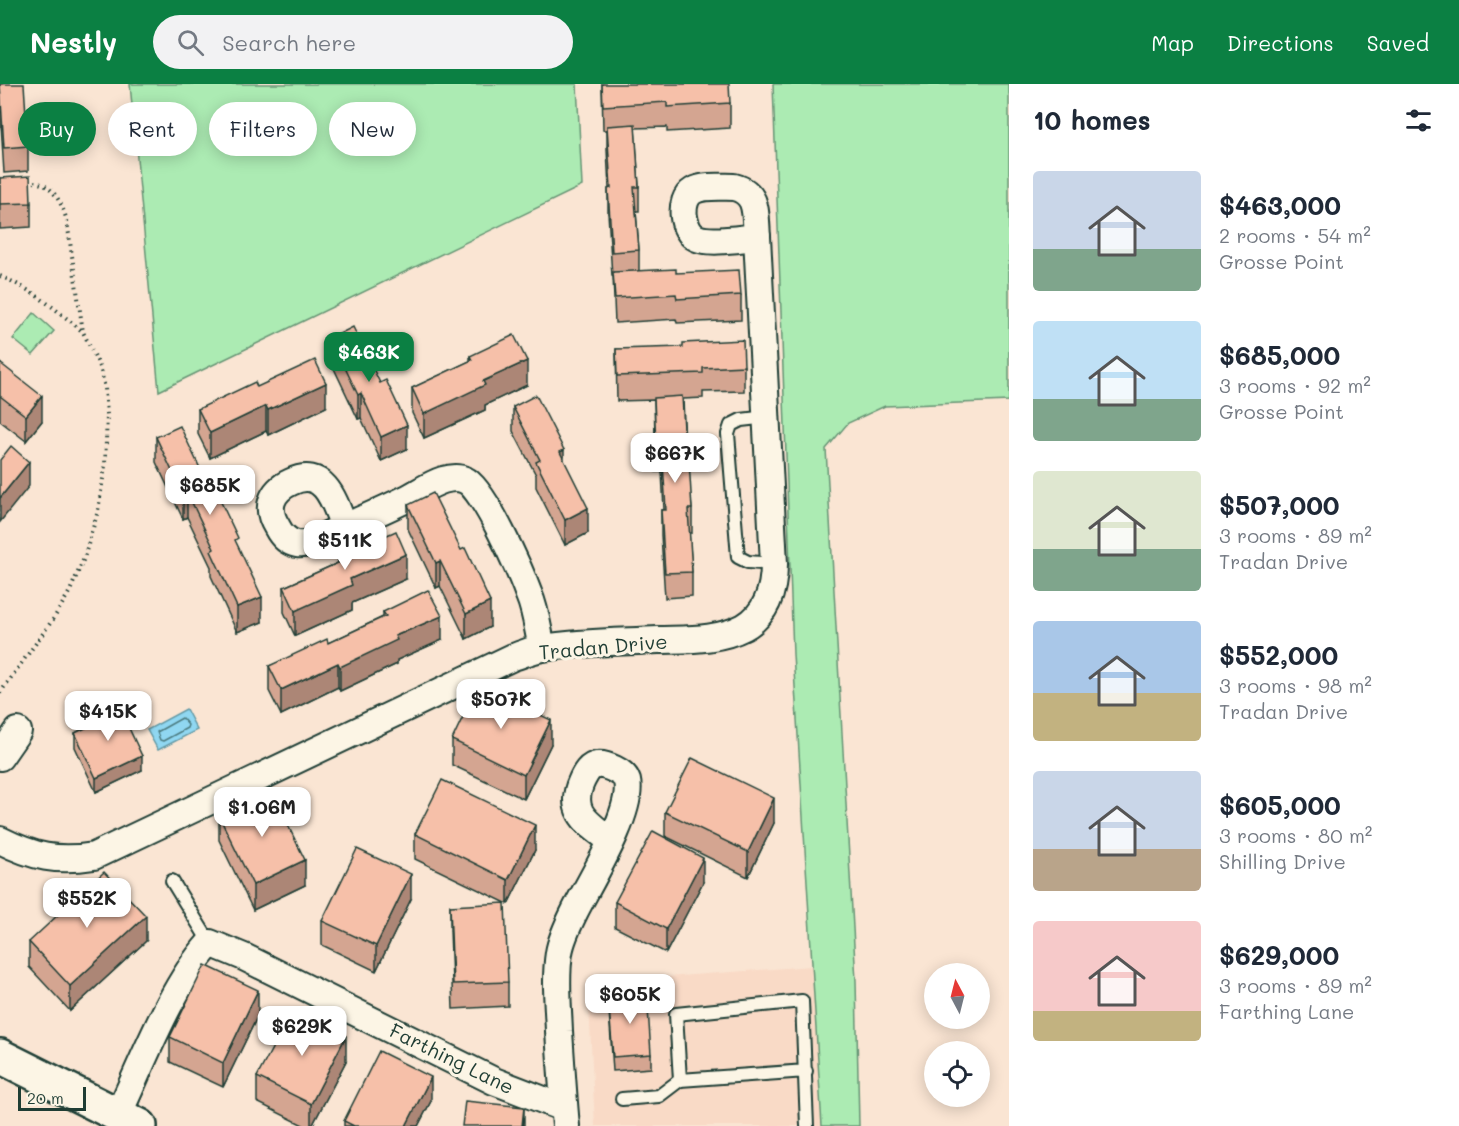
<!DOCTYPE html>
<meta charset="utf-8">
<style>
body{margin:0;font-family:Mali,sans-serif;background:#f2f2f3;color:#1f2937;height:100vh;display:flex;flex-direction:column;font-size:22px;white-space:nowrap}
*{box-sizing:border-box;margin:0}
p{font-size:20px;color:#747a83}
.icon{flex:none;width:33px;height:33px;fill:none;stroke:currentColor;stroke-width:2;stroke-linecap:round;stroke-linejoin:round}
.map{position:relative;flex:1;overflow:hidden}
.side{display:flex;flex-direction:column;background:#fff;width:450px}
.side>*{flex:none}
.guide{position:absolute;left:18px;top:18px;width:570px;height:54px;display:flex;gap:12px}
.needle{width:39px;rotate:353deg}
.buttons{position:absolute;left:924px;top:879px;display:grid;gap:12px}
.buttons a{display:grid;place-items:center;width:66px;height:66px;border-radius:50%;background:#fff;box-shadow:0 3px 15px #0003;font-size:30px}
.scale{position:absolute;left:18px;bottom:15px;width:68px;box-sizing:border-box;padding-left:6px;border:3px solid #1f3d34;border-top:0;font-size:16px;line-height:21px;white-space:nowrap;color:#1f3d34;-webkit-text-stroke:4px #fcf5e5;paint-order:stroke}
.price{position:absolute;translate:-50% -51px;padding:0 14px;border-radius:12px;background:#fff;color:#222;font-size:20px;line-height:39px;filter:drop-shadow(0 2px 3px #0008)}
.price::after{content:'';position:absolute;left:50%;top:36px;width:18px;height:14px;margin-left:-9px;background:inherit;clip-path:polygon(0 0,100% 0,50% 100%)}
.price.on{background:#0b8043;color:#fff}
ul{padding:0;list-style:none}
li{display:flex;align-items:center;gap:18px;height:150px;padding:0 24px}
li span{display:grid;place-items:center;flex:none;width:168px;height:120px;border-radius:6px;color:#555}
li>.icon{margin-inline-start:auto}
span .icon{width:72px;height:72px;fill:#fffc;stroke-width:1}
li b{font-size:26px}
h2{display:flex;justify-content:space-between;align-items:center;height:72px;padding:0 24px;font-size:26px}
.pill{padding:0 21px;border-radius:27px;background:#fff;box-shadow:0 3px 15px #0003;font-size:21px;line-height:54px}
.pill.on{background:#0b8043;color:#fff}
header{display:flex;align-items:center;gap:36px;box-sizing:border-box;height:84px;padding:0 30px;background:#0b8043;color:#fff}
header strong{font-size:28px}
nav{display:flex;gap:33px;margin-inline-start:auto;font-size:21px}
.search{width:420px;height:54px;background:#f2f2f3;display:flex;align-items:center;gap:15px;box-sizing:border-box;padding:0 21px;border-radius:33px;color:#747a83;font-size:22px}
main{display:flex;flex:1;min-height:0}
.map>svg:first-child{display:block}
.built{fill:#f9dac6}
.green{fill:#acebb3;stroke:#669474;stroke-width:1.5}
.water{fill:#90d7f1;stroke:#6399a5;stroke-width:1.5}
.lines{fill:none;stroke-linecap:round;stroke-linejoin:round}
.shore{stroke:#4c7b80;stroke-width:1.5}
.lane-casing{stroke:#1f3d34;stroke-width:16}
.street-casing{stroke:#1f3d34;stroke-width:30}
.secondary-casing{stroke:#1f3d34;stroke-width:38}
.path{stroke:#1f3d34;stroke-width:4;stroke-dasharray:1.5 4.5;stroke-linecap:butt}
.lane{stroke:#fcf5e5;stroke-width:12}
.street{stroke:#fcf5e5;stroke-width:26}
.secondary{stroke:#fcf5e5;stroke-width:33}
.wall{fill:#d4a591;stroke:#1f3d34;stroke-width:1.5}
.shaded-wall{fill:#ac8676;stroke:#1f3d34;stroke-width:1.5}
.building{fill:#f6c0a9;stroke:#1f3d34;stroke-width:1.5}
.labels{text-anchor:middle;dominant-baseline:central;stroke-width:6;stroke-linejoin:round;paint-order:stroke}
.street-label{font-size:20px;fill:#1f3d34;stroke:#fcf5e5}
</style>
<header>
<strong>Nestly</strong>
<div class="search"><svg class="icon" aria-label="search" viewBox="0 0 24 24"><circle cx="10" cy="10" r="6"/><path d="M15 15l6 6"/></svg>Search here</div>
<nav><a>Map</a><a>Directions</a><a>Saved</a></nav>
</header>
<main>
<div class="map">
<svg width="1009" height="1042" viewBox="0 0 1009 1042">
<rect width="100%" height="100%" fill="#fae5d3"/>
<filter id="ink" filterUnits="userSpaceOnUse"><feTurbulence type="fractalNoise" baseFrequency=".0167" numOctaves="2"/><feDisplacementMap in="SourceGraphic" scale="12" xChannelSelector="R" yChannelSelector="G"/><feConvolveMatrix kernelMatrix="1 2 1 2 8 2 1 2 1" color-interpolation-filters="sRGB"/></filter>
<g filter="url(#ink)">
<polygon class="built" points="812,882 822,1042 595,1042 588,899"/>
<g class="green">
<polygon points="130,0 577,0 582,102 159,307"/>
<polygon points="773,0 1009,0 1009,317 885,322 848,339 826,365 856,897 859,1042 822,1042 793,570"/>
<polygon points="34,229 54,247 33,271 13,255"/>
</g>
<polygon class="water" points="186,625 197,646 158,666 147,646"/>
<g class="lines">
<polygon class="shore" points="182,634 188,641 187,644 163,657 160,656 157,648"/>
<defs>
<g id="lane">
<polyline points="767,333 741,336 731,341 728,350 738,473 748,478 774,480"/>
<polyline points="172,797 210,859"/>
<polyline points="806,987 680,996 676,930 802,917 807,1042"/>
<polyline points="622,1015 659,1012 680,996"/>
</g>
<g id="street">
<path d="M734,103C759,109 755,131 757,153C742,154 711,160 697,154C682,148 678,116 693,107C703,101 722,103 734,103Z"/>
<path d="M344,443C335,419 325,382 291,398C282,402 275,408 272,417C269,426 272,435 277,443C281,451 287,458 297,460C308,462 321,453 331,449C356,438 382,427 406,415C418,409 430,400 443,396C450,394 459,393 465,396C484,404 521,489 529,511C536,527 538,547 542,564"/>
<polyline points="0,673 18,647"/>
<path d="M0,756C34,773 56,778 94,772L513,573C523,570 533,565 543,564C581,558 620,558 658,556C687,555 717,557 744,543C767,530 774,505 774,480L757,153"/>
<path d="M118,1031C144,976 170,904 210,859L244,873L494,997L564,1024"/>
<path d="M566,1042C563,1010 561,978 559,947C558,921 555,895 559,869C561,856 569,839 575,827C589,799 634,727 627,697C625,691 620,688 614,685C610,683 602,680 597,681C589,682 585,690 582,696C567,728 588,739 611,757"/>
</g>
<polyline id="secondary" points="0,972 140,1042"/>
</defs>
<use href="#lane" class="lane-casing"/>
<use href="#street" class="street-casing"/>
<use href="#secondary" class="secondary-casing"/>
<g class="path">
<path d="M0,192C33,206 56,225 83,248"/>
<path d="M0,609L54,534L70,507L84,474L98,427L105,382L107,331L105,304L100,283L83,248L67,137C62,120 54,101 34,98"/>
</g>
<use href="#lane" class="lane"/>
<use href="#street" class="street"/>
<use href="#secondary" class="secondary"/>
</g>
<g class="wall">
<polygon points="0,0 28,62 28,87 4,89 0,24"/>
<polygon points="602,0 730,19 730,44 667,48 667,43 635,44 639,103 639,127 636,127 639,166 639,187 676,189 741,211 741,236 677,239 676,235 615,239 613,192 612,192 608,129 608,105 609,104 607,66 607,46 603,46"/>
<polygon points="0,94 31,119 31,143 0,145"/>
<polygon points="331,254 407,365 381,377 361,334 358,335 331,278"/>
<polygon points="616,265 744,282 744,307 703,308 703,314 683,315 685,361 692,425 692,449 689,449 692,488 692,512 665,514 661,451 661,426 664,426 662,388 656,388 654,316 617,317"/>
<polygon points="470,272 527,301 485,321 485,326 424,354 412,329 412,304 470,277"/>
<polygon points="0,279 42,337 26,357 0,337"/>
<polygon points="257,303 326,323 268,351 266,347 210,374 198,350 198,325"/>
<polygon points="513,323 564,378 588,449 565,461 536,403 536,391 513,347"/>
<polygon points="156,353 238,463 262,538 237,548 211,492 211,483 187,433 183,435 156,378"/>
<polygon points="408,421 490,543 466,555 440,502 436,504 408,445"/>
<polygon points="338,473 406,495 352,519 352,526 295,552 284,528 284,503 338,479"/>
<polygon points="383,528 442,556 397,576 397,580 340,607 338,603 281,631 269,607 269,582 328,559 383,533"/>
<polygon points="85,632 106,632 142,686 96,708 75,663 75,649 85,644"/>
<polygon points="452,656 551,660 524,715 452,681"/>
<polygon points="665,728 774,739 748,793 665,752"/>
<polygon points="219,732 305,801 253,826 219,756"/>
<polygon points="415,750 535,766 508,820 415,775"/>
<polygon points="703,798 666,869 615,843 615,818"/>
<polygon points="411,815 376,887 322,861 322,837"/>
<polygon points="450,822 508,898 508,922 453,925 450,846"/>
<polygon points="146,857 70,927 29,883 29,858"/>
<polygon points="608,911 651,970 651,984 613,987"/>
<polygon points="258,931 223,1003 170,978 170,953"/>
<polygon points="346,977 312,1042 305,1042 257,1018 257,993"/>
<polygon points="431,1017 418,1042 344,1042 344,1037"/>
</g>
<g class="shaded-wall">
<polygon points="527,277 527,301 485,321 485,326 424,354 424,330 483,297"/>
<polygon points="326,299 326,323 268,351 268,326"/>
<polygon points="361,309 361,334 358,335 358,311"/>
<polygon points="42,312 42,337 26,357 26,332"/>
<polygon points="266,322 266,347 210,374 210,349"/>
<polygon points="407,341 407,365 381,377 381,353"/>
<polygon points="564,366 564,391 560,368"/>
<polygon points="29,378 29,402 0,438 0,414"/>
<polygon points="187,408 187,433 183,435 183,410"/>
<polygon points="588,424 588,449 565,461 565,436"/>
<polygon points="406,470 406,495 352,519 352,526 295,552 295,527 350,495"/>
<polygon points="440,477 440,502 436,504 436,479"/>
<polygon points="262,513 262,538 237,548 237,523"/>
<polygon points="490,518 490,543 466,555 466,530"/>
<polygon points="442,532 442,556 397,576 397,580 340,607 340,583 395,552"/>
<polygon points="338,579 338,603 281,631 281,606"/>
<polygon points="551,636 551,660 524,715 524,691"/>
<polygon points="142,672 142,686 96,708 96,694"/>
<polygon points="774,714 774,739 748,793 748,768"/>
<polygon points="535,741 535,766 508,820 508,796"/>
<polygon points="703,774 703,798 666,869 666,845"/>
<polygon points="305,776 305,801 253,826 253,801"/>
<polygon points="411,790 411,815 376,887 376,862"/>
<polygon points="146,832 146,857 70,927 70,902"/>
<polygon points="258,906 258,931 223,1003 223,979"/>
<polygon points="346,952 346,977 312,1042 311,1042 311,1020"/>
<polygon points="431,993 431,1017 418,1042 406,1042"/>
<polygon points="524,1023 524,1042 522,1042"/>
</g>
<g class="building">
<polygon points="0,0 24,0 28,62 4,64"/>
<polygon points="602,0 729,0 730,19 667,23 667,18 603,22"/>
<polygon points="635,40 639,103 634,103 639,166 612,168 608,105 611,104 607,42"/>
<polygon points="30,92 31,119 0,120 0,94"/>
<polygon points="676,185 676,189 739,186 741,211 677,215 676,210 615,214 613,188"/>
<polygon points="353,243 380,299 386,296 407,341 381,353 361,309 358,311 331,254"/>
<polygon points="514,251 527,277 483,297 485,301 424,330 412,304 472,276 470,272"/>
<polygon points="743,256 744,282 703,284 703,289 617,292 616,265 683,263 683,259"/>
<polygon points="315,276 326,299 268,326 266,322 210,349 198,325 255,298 257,303"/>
<polygon points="0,279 42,312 26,332 0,312"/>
<polygon points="536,311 564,366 560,368 588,424 565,436 536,378 540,376 513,323"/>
<polygon points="682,312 685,361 688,361 692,425 688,425 692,488 665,489 661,426 666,426 662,363 656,364 654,314"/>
<polygon points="180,342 207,399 211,397 238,454 235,456 262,513 237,523 211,467 214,465 187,408 183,410 156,353"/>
<polygon points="11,362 29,378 0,414 0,376"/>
<polygon points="433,409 461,466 465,464 490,518 466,530 440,477 436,479 408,421"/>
<polygon points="396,447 406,470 350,495 352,501 295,527 284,503 340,478 338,473"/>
<polygon points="428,506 442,532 395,552 397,556 340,583 338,579 281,606 269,582 327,555 328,559 386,532 383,528"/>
<polygon points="478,601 551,636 524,691 452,656"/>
<polygon points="102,624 106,632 120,625 142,672 96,694 75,649 90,642 85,632"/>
<polygon points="692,674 774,714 748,768 665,728"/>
<polygon points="442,696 535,741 508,796 415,750"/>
<polygon points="271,707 305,776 253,801 219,732"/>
<polygon points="653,747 703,774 666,845 615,818"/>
<polygon points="357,765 411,790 376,862 322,837"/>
<polygon points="104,788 146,832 70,902 29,858"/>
<polygon points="505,819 508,898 453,900 450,822"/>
<polygon points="205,881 258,906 223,979 170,953"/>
<polygon points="647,909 651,970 613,973 608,911"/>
<polygon points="293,925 346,952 311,1020 257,993"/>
<polygon points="379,967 431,993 406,1042 354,1042 344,1037"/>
<polygon points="465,1017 524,1023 522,1042 462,1042"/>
</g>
</g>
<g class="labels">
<g class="street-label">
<text transform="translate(603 562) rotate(-5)">Tradan Drive</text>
<text transform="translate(452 974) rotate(26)">Farthing Lane</text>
</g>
</g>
</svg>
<div class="buttons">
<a><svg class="needle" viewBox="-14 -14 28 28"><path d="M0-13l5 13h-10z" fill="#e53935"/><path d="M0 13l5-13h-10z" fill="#747a83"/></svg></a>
<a><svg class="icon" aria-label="locate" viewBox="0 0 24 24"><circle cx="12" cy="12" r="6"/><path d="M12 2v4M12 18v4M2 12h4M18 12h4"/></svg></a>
</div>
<div class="scale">20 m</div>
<b class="price on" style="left:369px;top:299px">$463K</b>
<b class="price" style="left:675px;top:400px">$667K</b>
<b class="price" style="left:210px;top:432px">$685K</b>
<b class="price" style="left:345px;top:487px">$511K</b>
<b class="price" style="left:501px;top:646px">$507K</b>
<b class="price" style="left:108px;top:658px">$415K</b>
<b class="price" style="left:262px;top:754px">$1.06M</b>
<b class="price" style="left:87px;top:845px">$552K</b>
<b class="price" style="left:630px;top:941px">$605K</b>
<b class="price" style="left:302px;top:973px">$629K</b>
<div class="guide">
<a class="pill on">Buy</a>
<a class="pill">Rent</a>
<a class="pill">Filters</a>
<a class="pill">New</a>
</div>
</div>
<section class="side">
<h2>10 homes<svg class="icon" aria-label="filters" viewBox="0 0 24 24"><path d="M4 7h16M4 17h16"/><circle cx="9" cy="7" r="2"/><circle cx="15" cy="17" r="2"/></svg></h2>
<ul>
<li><span style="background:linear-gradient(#c9d6e8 65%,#7fa58c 0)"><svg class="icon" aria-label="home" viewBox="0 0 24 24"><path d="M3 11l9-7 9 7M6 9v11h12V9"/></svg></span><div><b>$463,000</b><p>2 rooms · 54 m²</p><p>Grosse Point</p></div></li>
<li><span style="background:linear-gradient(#bfe0f5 65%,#7fa58c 0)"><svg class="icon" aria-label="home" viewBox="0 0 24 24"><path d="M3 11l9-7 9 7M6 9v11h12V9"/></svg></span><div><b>$685,000</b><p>3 rooms · 92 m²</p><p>Grosse Point</p></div></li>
<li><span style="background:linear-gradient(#dfe7d0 65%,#7fa58c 0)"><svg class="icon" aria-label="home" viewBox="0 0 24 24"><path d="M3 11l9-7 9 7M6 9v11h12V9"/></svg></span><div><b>$507,000</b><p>3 rooms · 89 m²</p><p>Tradan Drive</p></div></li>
<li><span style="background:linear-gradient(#a9c7e8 60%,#c2b280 0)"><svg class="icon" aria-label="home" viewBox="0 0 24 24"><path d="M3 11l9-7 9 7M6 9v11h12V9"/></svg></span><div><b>$552,000</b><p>3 rooms · 98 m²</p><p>Tradan Drive</p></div></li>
<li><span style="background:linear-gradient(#c9d6e8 65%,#b9a48a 0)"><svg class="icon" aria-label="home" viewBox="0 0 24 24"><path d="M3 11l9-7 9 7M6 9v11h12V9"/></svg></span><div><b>$605,000</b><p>3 rooms · 80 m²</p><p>Shilling Drive</p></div></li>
<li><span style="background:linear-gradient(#f6c9c9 75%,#c2b280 0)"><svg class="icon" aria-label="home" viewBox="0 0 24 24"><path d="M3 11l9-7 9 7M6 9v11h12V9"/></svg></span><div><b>$629,000</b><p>3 rooms · 89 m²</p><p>Farthing Lane</p></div></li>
</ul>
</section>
</main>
